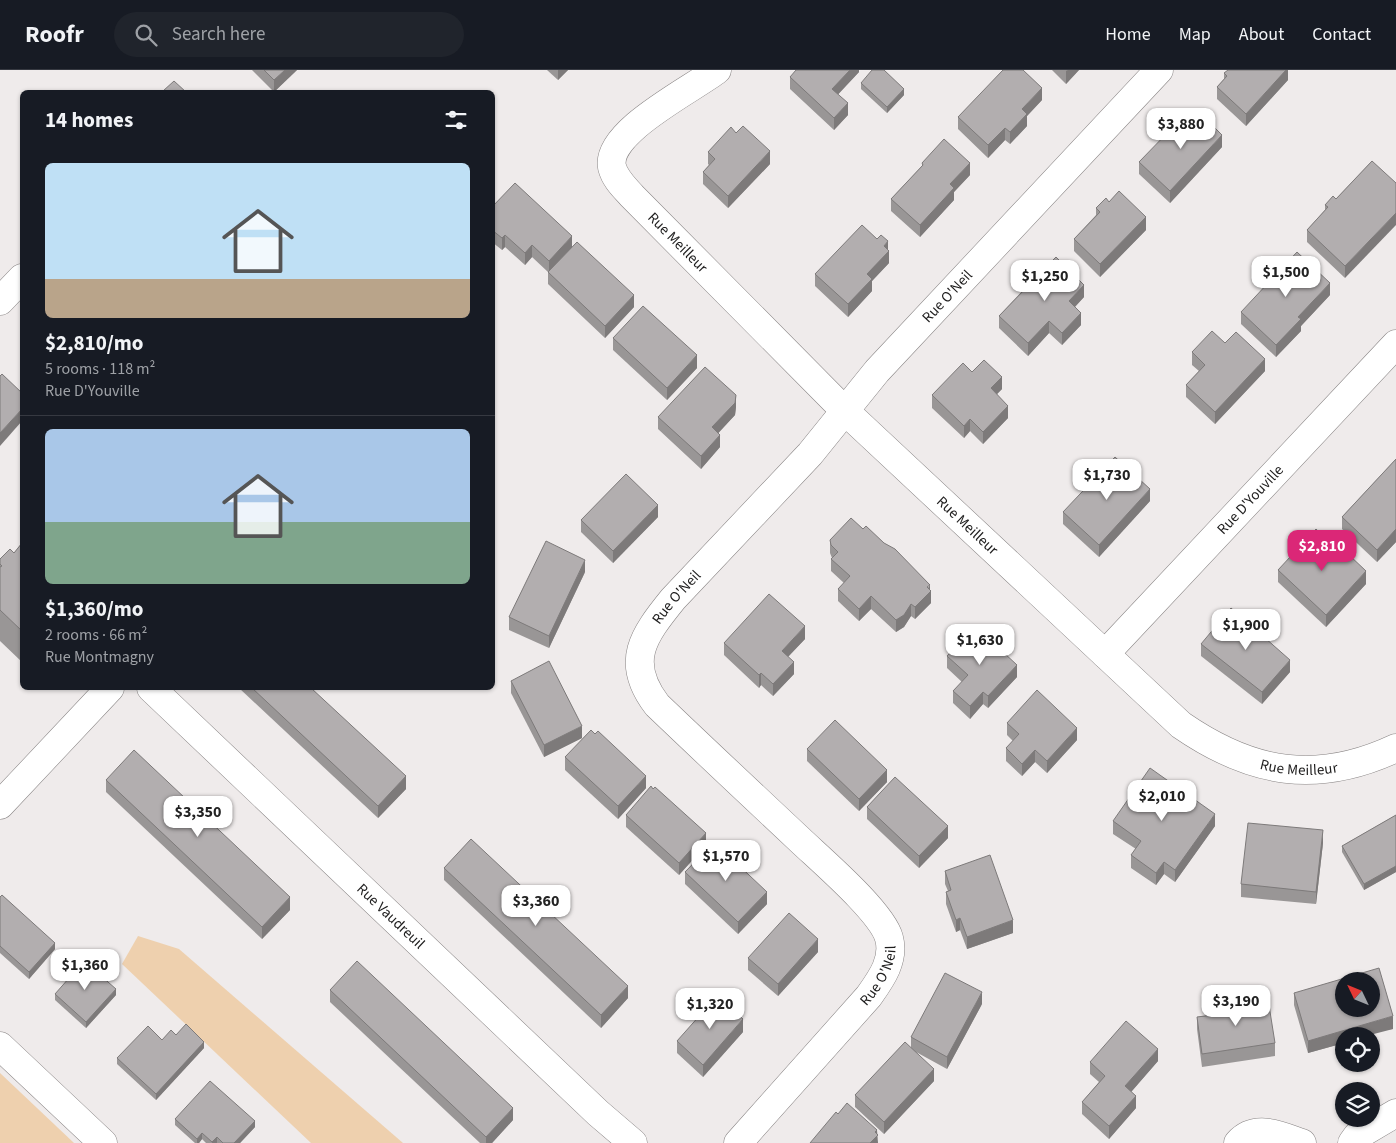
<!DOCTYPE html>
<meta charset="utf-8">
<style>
body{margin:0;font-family:"Source Sans 3",sans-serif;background:#20242c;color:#f1f3f6;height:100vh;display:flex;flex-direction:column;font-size:19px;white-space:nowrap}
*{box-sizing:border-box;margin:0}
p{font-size:16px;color:#9ea1a6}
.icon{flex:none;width:28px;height:28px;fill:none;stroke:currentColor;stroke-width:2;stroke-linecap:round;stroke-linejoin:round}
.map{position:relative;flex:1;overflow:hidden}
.side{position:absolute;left:20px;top:20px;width:475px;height:600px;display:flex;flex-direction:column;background:#171b24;border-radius:8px;box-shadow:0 1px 4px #0004}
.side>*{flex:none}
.needle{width:32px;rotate:313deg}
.buttons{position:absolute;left:1335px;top:902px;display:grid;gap:10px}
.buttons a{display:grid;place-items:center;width:45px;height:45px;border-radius:50%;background:#171b24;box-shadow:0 1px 4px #0004;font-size:25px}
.price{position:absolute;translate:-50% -42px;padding:0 11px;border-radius:10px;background:#fff;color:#222;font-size:16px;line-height:32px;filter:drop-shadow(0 1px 2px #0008)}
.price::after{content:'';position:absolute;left:50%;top:30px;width:15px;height:11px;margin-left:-8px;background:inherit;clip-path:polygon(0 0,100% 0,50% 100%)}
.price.on{background:#db2777;color:#fff}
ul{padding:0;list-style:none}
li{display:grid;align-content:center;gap:10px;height:265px;padding:0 25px}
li+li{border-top:1px solid #363941}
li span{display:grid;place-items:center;height:155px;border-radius:8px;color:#555}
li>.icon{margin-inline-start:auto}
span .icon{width:90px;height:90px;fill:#fffc;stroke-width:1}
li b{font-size:21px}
h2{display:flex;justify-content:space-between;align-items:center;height:60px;padding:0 25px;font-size:21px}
header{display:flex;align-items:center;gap:30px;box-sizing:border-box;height:70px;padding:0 25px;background:#171b24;border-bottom:1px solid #363941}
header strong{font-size:24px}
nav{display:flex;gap:28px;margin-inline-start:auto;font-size:18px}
.search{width:350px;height:45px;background:#20242c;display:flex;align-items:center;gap:12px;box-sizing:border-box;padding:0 18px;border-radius:28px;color:#9ea1a6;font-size:19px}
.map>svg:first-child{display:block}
.green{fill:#eed0ae}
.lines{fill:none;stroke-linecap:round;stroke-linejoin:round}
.minor-casing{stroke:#888484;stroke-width:29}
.minor{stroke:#fff;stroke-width:28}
.wall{fill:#999696}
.shaded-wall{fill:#7d7a7a}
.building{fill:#b2aeaf;stroke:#7d7a7a;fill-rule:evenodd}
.labels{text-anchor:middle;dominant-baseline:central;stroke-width:4;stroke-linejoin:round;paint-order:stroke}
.street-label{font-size:15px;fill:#1e1d1d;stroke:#fcf8f8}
</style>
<header>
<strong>Roofr</strong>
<div class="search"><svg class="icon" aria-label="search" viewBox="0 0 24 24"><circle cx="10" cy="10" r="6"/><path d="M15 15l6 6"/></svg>Search here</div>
<nav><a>Home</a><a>Map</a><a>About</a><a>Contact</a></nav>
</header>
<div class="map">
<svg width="1396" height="1073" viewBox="0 0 1396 1073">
<rect width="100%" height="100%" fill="#efebeb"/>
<g class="green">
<polygon points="138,866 179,879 403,1073 311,1073 122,894"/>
<polygon points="0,1003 74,1073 0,1073"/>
</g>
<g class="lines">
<defs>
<g id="minor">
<path id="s1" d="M717,0C693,19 605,62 612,97C615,109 624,117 632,126L844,340L1181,655C1252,704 1317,715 1396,678"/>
<polyline points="0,231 22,208"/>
<path id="s2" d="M1105,584L1396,274"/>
<path id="s3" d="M151,618L598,1043L633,1073"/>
<polyline points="0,735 110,618"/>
<polyline points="0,976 103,1073"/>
<path id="s4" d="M738,1073L869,926C881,909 895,890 889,868C882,842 821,790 800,770C752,725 704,680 657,635C624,592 643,566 673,529L810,384L877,301L1159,0"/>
<path d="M1238,1073C1256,1053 1281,1066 1302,1073"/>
<polyline points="1352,1073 1357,1066 1396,1043"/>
</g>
</defs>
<use href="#minor" class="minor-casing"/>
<use href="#minor" class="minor"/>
</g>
<g class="wall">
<polygon points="252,0 297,0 274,22"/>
<polygon points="547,0 568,0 558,10"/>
<polygon points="859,0 859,2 838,24 848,45 834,60 790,19 790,7"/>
<polygon points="1052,0 1079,0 1066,14"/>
<polygon points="1288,0 1288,10 1246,56 1217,29 1217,17 1224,9 1224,3"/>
<polygon points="861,13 904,25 887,43 861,19"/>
<polygon points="1042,30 1027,46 1027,56 1010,74 1005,70 988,88 958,59 958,47"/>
<polygon points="1175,61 1222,77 1170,133 1139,104 1139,92"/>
<polygon points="708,82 770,94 728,138 703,114 703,102 709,95 708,94"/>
<polygon points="1372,91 1345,208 1307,172 1307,160 1325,140 1325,135 1336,129"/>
<polygon points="922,93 970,105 954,122 954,130 920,167 891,141 891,129 922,96"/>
<polygon points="1109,132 1146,160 1100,207 1074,181 1074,169 1096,145 1096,138"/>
<polygon points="492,137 572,177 634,237 605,268 548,214 548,202 532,187 525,195 505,177 502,180 492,172"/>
<polygon points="888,180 889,193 872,211 872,221 848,247 815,216 815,204"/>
<polygon points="1035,208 1084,227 1075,237 1081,255 1062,275 1049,263 1028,286 999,258 999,246 1024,219 1024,215"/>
<polygon points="1330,225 1301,256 1301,261 1276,287 1241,254 1241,242"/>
<polygon points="613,268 697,298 667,330 613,280"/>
<polygon points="1225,273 1265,301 1215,354 1186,327 1186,315 1199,301 1192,295 1192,282"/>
<polygon points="972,302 1002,319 997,324 1008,348 983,374 970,361 964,368 932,338 932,325"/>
<polygon points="736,337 735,345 718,363 720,377 701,399 658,359 658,347"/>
<polygon points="1396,389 1396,472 1377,492 1342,459 1342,447"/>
<polygon points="1150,431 1099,487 1063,454 1063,442"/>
<polygon points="658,447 613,493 581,462 581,450"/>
<polygon points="830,470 930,520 931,533 915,549 911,546 904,557 896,562 871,539 859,551 838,531 838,519 844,513 831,501 831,489 832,488 830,483"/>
<polygon points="22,473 22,592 0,571 0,489 14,483"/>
<polygon points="1278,500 1366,514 1326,557 1278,512"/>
<polygon points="585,502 549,578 509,560 509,547"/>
<polygon points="805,569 788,587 794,604 773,626 761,615 759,618 724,585 724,573"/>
<polygon points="1201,574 1290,602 1262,634 1201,586"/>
<polygon points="947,586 1017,607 988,638 983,634 970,649 953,633 953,621 962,612 947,598"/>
<polygon points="511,611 582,668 544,687 511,623"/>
<polygon points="239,618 311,618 406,719 378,748"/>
<polygon points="1007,653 1077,670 1047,703 1035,692 1022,706 1006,691 1006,678 1013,671 1007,665"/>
<polygon points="807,679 887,712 859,741 807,691"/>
<polygon points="565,687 646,718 618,749 565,700"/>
<polygon points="106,710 290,840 262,869 106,722"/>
<polygon points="867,737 948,768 919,798 867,749"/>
<polygon points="626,745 706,775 679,805 626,757"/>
<polygon points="1396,745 1396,802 1364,820 1342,782 1342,776"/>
<polygon points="1113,751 1215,756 1175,812 1164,804 1156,815 1131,798 1131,785 1136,779 1113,764"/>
<polygon points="1323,773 1316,834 1241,827 1241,814"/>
<polygon points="444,798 628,928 601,958 444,810"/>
<polygon points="945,801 1013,863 967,879 960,860 956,862 946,834 946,822 948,821 945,814"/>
<polygon points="685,802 767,834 738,864 685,814"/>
<polygon points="0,827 55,879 29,909 0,883"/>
<polygon points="818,882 778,926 748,900 748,888"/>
<polygon points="330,920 513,1050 492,1073 480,1073 330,932"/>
<polygon points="1294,923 1393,959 1344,966 1344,973 1308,983 1294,935"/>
<polygon points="55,924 116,925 86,958 55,930"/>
<polygon points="982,934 947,999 916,982 934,1011 884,1064 855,1037 855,1025 911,977 911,967"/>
<polygon points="1212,938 1275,973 1275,986 1202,997 1197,959 1197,947 1212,945"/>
<polygon points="743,962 703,1007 677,983 677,971"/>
<polygon points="176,965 204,978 156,1030 117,994 117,988"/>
<polygon points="1158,991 1131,1022 1136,1038 1109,1069 1082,1044 1082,1032 1099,1012 1090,1004 1090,992"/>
<polygon points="175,1049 255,1057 240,1073 206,1073 202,1069 199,1073 195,1073 175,1055"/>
</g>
<g class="shaded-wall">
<polygon points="285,0 297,0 274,22 274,10"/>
<polygon points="558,0 568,0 558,10"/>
<polygon points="850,0 859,0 859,2 832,31 832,19"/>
<polygon points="1068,0 1079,0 1066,14 1066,1"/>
<polygon points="1286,0 1288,0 1288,10 1246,56 1246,44"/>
<polygon points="1042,18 1042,30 1027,46 1027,56 1010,74 1010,62 1022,39"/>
<polygon points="904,19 904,25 887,43 887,37"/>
<polygon points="848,33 848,45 834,60 834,48"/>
<polygon points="1005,58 1005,70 988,88 988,75"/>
<polygon points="1222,65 1222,77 1170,133 1170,121"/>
<polygon points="770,81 770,94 728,138 728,126"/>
<polygon points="970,93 970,105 954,122 954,130 920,167 920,155 950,114"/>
<polygon points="1396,143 1396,155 1345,208 1345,196"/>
<polygon points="1146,147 1146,160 1100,207 1100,194"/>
<polygon points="505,165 505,177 502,180 502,168"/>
<polygon points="572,166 572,178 549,203 549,191"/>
<polygon points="888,171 888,182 889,181 889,193 872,211 872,221 848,247 848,234 884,176"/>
<polygon points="532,175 532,187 525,195 525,183"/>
<polygon points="1330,213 1330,225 1301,256 1301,261 1276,287 1276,275 1298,247"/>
<polygon points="1084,215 1084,227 1069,243 1069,231"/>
<polygon points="634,225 634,237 605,268 605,256"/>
<polygon points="1081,243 1081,255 1062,275 1062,263"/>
<polygon points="1049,251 1049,263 1028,286 1028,273"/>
<polygon points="697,285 697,298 667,330 667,318"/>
<polygon points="1265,289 1265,301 1215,354 1215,342"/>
<polygon points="1002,307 1002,319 991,330 991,318"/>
<polygon points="736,325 736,337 735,345 712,370 712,357"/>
<polygon points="1008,336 1008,348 983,374 983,362"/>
<polygon points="22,339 22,351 0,376 0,363"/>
<polygon points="970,349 970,361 964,368 964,356"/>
<polygon points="720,365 720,377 701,399 701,386"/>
<polygon points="1150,419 1150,431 1099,487 1099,475"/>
<polygon points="658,435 658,447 613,493 613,481"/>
<polygon points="1396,459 1396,472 1377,492 1377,480"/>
<polygon points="585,490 585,502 549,578 549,566"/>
<polygon points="1366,501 1366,514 1326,557 1326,545"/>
<polygon points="930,515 930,522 931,521 931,533 915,549 915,537"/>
<polygon points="871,526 871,539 859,551 859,539"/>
<polygon points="911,534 911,546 904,557 896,562 896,550"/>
<polygon points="805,556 805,569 782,593 782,581"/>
<polygon points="1290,590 1290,602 1262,634 1262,622"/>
<polygon points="794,592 794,604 773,626 773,614"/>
<polygon points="1017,595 1017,607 988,638 988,626"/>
<polygon points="761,603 761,615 759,618 759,605"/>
<polygon points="983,622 983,634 970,649 970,636"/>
<polygon points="582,656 582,668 544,687 544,675"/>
<polygon points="1077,658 1077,670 1047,703 1047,691"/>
<polygon points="1035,680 1035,692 1022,706 1022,694"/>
<polygon points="887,700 887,712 859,741 859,729"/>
<polygon points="406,706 406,719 378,748 378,736"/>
<polygon points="646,706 646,718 618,749 618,736"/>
<polygon points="1215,744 1215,756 1175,812 1175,800"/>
<polygon points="948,756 948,768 919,798 919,786"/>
<polygon points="1323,760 1323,773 1316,834 1316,822"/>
<polygon points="706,763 706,775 679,805 679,793"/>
<polygon points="1164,792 1164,804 1156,815 1156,803"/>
<polygon points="1396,796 1396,802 1364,820 1364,814"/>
<polygon points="767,822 767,834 738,864 738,852"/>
<polygon points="290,827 290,840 262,869 262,857"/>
<polygon points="960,848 960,860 956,862 956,850"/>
<polygon points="1013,850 1013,863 967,879 967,867"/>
<polygon points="818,869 818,882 778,926 778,914"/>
<polygon points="55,873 55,879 29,909 29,902"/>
<polygon points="628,916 628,928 601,958 601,945"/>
<polygon points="116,919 116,925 86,958 86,952"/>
<polygon points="982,922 982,934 947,999 947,987"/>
<polygon points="1393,946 1393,959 1366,966 1344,966 1344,973 1308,983 1308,971"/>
<polygon points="743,949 743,962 703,1007 703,995"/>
<polygon points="204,972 204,978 156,1030 156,1024"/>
<polygon points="1158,979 1158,991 1125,1029 1125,1016"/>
<polygon points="934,999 934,1011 884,1064 884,1052"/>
<polygon points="1136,1026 1136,1038 1109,1069 1109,1056"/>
<polygon points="513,1038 513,1050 492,1073 486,1073 486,1067"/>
<polygon points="255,1051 255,1057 240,1073 234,1073"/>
<polygon points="877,1060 878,1073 870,1073 875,1062"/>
<polygon points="202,1063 202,1069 199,1073 197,1073 197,1069"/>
<polygon points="217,1067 217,1073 212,1073 212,1072"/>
</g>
<g class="building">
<polygon points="264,0 285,0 274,10"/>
<polygon points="796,0 850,0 832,19 848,33 834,48 790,7"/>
<polygon points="872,0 884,0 904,19 887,37 861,13"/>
<polygon points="1003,0 1023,0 1042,18 1022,39 1027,44 1010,62 1005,58 988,75 958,47"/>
<polygon points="1228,0 1286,0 1246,44 1217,17 1227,6 1224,3"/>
<polygon points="174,11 186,22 165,22 163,21"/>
<polygon points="1196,39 1222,65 1170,121 1139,92 1172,58 1175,61"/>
<polygon points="743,56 770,81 728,126 703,102 715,89 708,82 731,57 736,63"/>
<polygon points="944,69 970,93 950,114 954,118 920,155 891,129 923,95 922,93"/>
<polygon points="1372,91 1396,113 1396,143 1345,196 1307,160 1328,137 1325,135 1333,126 1336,129"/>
<polygon points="515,113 572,166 549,191 532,175 525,183 505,165 502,168 492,160 492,137"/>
<polygon points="1119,121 1146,147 1100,194 1074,169 1100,142 1096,138 1106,128 1109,132"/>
<polygon points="862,155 877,169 881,165 888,171 884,176 889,181 867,204 872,209 848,234 815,204"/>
<polygon points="577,172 634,225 605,256 548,202"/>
<polygon points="1297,182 1330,213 1298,247 1301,249 1276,275 1241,242"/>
<polygon points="1056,187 1084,215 1069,231 1081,243 1062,263 1049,251 1028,273 999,246 1027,217 1024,215 1032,206 1035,208"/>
<polygon points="643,236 697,285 667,318 613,268"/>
<polygon points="1212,261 1225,273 1236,262 1265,289 1215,342 1186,315 1205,295 1192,282"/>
<polygon points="984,290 1002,307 991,318 1008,336 983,362 970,349 964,356 932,325 963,293 972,302"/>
<polygon points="705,297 736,325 735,333 712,357 720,365 701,386 658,347"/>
<polygon points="2,304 22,323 22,339 0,363 0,306"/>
<polygon points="1115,387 1150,419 1099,475 1063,442"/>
<polygon points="1396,389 1396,459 1377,480 1342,447"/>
<polygon points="626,404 658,435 613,481 581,450"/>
<polygon points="851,448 863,459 866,456 884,473 895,479 930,515 927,517 931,521 915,537 911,534 904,545 896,550 871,526 859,539 838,519 850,506 831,489 838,482 831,475 830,470"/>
<polygon points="1316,459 1345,487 1348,484 1366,501 1326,545 1278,500"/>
<polygon points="546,471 585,490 549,566 509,547"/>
<polygon points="22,473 22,561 0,540 0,497 2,496 0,494 0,489 10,479 14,483"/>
<polygon points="769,524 805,556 782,581 794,592 773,614 761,603 759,605 724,573"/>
<polygon points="1231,538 1290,590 1262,622 1201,574"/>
<polygon points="975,556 1017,595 988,626 983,622 970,636 953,621 968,605 947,586"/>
<polygon points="549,591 582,656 544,675 511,611"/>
<polygon points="252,618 311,618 406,706 378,736"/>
<polygon points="1037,620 1077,658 1047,691 1035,680 1022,694 1006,678 1019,664 1007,653"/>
<polygon points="835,650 887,700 859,729 807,679"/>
<polygon points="591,660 595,664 598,661 646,706 618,736 565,687"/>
<polygon points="134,680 290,827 262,857 106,710"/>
<polygon points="1150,698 1215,744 1175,800 1164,792 1156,803 1131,785 1141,771 1113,751"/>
<polygon points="895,707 948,756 919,786 867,737"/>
<polygon points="651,716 653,719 655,717 706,763 679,793 626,745"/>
<polygon points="1396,745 1396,796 1364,814 1342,776"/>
<polygon points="1248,753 1323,760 1316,822 1241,814"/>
<polygon points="471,769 628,916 601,945 444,798"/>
<polygon points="714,772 767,822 738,852 685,802"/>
<polygon points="990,785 1013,850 967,867 960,848 956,850 946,822 951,820 945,801"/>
<polygon points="2,825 55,873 29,902 0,876 0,827"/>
<polygon points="789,843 818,869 778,914 748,888"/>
<polygon points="84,891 116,919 86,952 55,924"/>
<polygon points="357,891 513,1038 486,1067 330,920"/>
<path d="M1379,898L1393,946L1308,971L1294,923ZM1344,911H1371V939H1344Z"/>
<polygon points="945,903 982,922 947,987 911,967"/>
<polygon points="717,926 743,949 703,995 677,971"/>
<polygon points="1268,929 1275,973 1202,984 1197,947 1213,945 1212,938"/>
<polygon points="1126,951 1158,979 1125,1016 1136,1026 1109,1056 1082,1032 1105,1006 1090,992"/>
<polygon points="186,954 204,972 156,1024 117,988 148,956 162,970 171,960 176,965"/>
<polygon points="905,972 934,999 884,1052 855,1025"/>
<polygon points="210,1011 255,1051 234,1073 223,1073 217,1067 212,1072 202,1063 197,1069 175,1049"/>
<polygon points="847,1033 877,1060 875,1062 878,1065 870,1073 810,1073 836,1042 838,1044"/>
</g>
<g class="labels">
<g class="street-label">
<text stroke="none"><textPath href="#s1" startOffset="249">Rue Meilleur</textPath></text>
<text stroke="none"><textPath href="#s4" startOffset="1119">Rue O'Neil</textPath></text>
<text stroke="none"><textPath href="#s2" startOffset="212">Rue D'Youville</textPath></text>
<text stroke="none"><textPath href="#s1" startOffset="654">Rue Meilleur</textPath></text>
<text stroke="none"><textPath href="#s4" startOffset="714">Rue O'Neil</textPath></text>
<text stroke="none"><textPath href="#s1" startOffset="1074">Rue Meilleur</textPath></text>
<text stroke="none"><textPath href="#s3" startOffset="331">Rue Vaudreuil</textPath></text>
<text stroke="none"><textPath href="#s4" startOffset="220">Rue O'Neil</textPath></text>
</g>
</g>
</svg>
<div class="buttons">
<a><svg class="needle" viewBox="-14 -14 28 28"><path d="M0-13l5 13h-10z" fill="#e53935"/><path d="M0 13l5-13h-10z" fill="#9ea1a6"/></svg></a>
<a><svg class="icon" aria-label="locate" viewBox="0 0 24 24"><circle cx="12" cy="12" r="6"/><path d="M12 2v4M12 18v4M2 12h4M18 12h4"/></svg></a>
<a><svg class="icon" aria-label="layers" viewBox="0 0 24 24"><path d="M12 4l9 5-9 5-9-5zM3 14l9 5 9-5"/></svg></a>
</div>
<b class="price" style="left:1181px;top:80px">$3,880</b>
<b class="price" style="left:1286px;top:228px">$1,500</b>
<b class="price" style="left:1045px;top:232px">$1,250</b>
<b class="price" style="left:1107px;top:431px">$1,730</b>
<b class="price on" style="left:1322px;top:502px">$2,810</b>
<b class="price" style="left:1246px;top:581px">$1,900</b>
<b class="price" style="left:980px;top:596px">$1,630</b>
<b class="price" style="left:1162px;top:752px">$2,010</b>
<b class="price" style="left:198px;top:768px">$3,350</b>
<b class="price" style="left:726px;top:812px">$1,570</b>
<b class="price" style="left:536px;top:857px">$3,360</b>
<b class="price" style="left:85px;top:921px">$1,360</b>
<b class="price" style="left:1236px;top:957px">$3,190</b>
<b class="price" style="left:710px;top:960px">$1,320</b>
<section class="side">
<h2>14 homes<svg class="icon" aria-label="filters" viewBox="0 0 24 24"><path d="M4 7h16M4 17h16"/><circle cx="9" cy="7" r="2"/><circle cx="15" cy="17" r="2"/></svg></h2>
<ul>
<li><span style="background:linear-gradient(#bfe0f5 75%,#b9a48a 0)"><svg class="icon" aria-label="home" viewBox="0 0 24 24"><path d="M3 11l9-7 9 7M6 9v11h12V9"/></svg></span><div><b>$2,810/mo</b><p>5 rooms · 118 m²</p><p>Rue D'Youville</p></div></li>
<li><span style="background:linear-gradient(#a9c7e8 60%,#7fa58c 0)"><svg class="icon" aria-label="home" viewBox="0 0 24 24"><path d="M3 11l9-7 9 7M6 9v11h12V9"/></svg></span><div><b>$1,360/mo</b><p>2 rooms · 66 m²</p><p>Rue Montmagny</p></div></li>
</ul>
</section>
</div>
